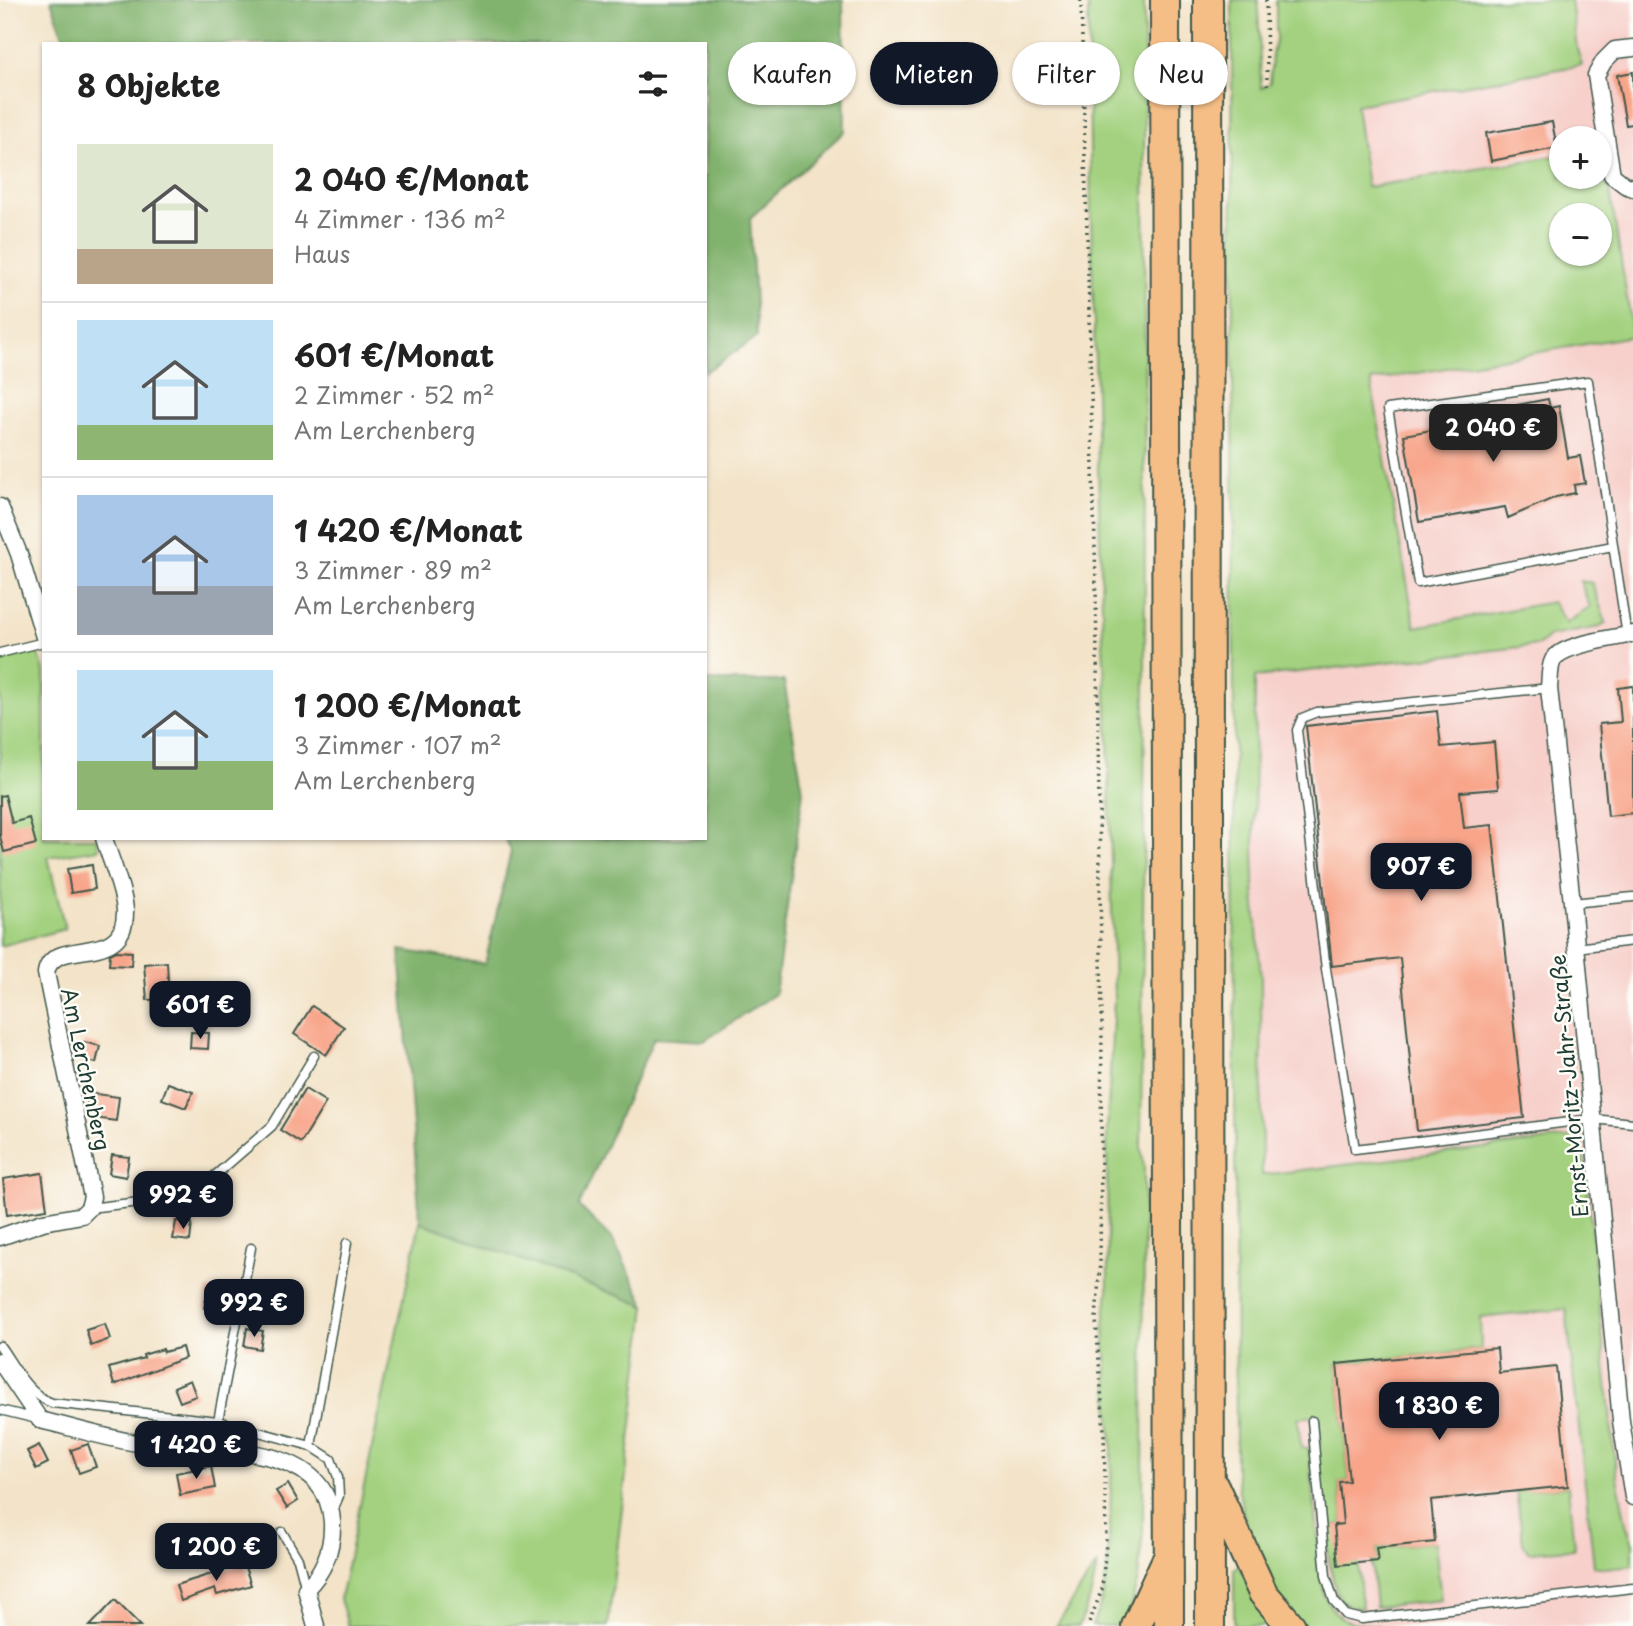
<!DOCTYPE html>
<html lang="de">
<meta charset="utf-8">
<style>
body{margin:0;font-family:"Playpen Sans",sans-serif;background:#f2f2f2;color:#222;height:100vh;display:flex;flex-direction:column;font-size:26px;white-space:nowrap}
*{box-sizing:border-box;margin:0}
p{font-size:23px;color:#767676}
.icon{flex:none;width:38px;height:38px;fill:none;stroke:currentColor;stroke-width:2;stroke-linecap:round;stroke-linejoin:round}
.map{position:relative;flex:1;overflow:hidden}
.drawer{position:absolute;left:42px;top:42px;width:665px;height:798px;display:flex;flex-direction:column;background:#fff;border-radius:0px;box-shadow:0 2px 5px #0004}
.drawer>*{flex:none}
.guide{position:absolute;left:728px;top:42px;width:665px;height:63px;display:flex;gap:14px}
.buttons{position:absolute;left:1549px;top:126px;display:grid;gap:14px}
.buttons a{display:grid;place-items:center;width:63px;height:63px;border-radius:50%;background:#fff;box-shadow:0 2px 5px #0004;font-size:35px}
.price{position:absolute;translate:-50% -60px;padding:0 16px;border-radius:14px;background:#111827;color:#fff;font-size:23px;line-height:46px;filter:drop-shadow(0 2px 4px #0008)}
.price::after{content:'';position:absolute;left:50%;top:42px;width:21px;height:16px;margin-left:-10px;background:inherit;clip-path:polygon(0 0,100% 0,50% 100%)}
.price.active{background:#222;color:#fff}
ul{padding:0;list-style:none}
li{display:flex;align-items:center;gap:21px;height:175px;padding:0 35px}
li+li{border-top:2px solid #e0e0e0}
li span{display:grid;place-items:center;flex:none;width:196px;height:140px;border-radius:0px;color:#555}
li>.icon{margin-inline-start:auto}
span .icon{width:84px;height:84px;fill:#fffc;stroke-width:1}
li b{font-size:30px}
h2{display:flex;justify-content:space-between;align-items:center;height:84px;padding:0 35px;font-size:30px}
.chip{padding:0 24px;border-radius:32px;background:#fff;box-shadow:0 2px 5px #0004;font-size:24px;line-height:63px}
.chip.active{background:#111827;color:#fff}
.map>svg:first-child{display:block}
.built{fill:#f7d0cb;fill-rule:evenodd}
.green{fill:#a3d17f;stroke:#61875a;stroke-width:2;fill-rule:evenodd}
.forest{fill:#82b36e;stroke:#507851;stroke-width:2}
.building{fill:#f8a58a}
.lines{fill:none;stroke-linecap:round;stroke-linejoin:round}
.service-casing{stroke:#3f564a;stroke-width:11}
.minor-casing{stroke:#3f564a;stroke-width:19}
.motorway-casing{stroke:#3f564a;stroke-width:32}
.path{stroke:#3f564a;stroke-width:3.5;stroke-dasharray:2 5;stroke-linecap:butt}
.service{stroke:#fff;stroke-width:8}
.minor{stroke:#fff;stroke-width:16}
.motorway{stroke:#f6be87;stroke-width:28}
.labels{text-anchor:middle;dominant-baseline:central;stroke-width:5;stroke-linejoin:round;paint-order:stroke}
.street-label{font-size:21px;fill:#1f3d34;stroke:#fdfcf7}
</style>
<div class="map">
<svg width="1633" height="1626" viewBox="0 0 1633 1626">
<rect width="100%" height="100%" fill="#fdfcf7"/>
<filter id="ink" filterUnits="userSpaceOnUse"><feTurbulence type="fractalNoise" baseFrequency=".0143" numOctaves="2"/><feDisplacementMap in="SourceGraphic" scale="14" xChannelSelector="R" yChannelSelector="G"/><feConvolveMatrix kernelMatrix="1 2 1 2 8 2 1 2 1" color-interpolation-filters="sRGB"/></filter>
<filter id="wash" filterUnits="userSpaceOnUse"><feTurbulence type="fractalNoise" baseFrequency=".00686" numOctaves="4" result="noise"/><feDisplacementMap in="SourceGraphic" scale="28" xChannelSelector="R" yChannelSelector="G"/><feGaussianBlur stdDeviation="1.57" result="paint"/><feColorMatrix in="noise" values="0 0 0 0 0 0 0 0 0 0 0 0 0 0 0 0 0 1.4 0 .05"/><feComposite in="paint" operator="in"/></filter>
<g filter="url(#wash)">
<rect width="100%" height="100%" fill="#f3e3c8"/>
<path class="built" d="M1571,0H1633V1626H1330L1267,1478L1261,978L1254,892L1260,89L1270,83L1272,54ZM1561,138H1600V177H1561ZM1561,215H1600V254H1561Z"/>
<g class="green">
<polygon points="1088,0 1144,0 1145,689 1141,1147 1144,1168 1143,1531 1138,1578 1126,1626 1092,1626 1102,1600 1107,1572 1110,1525 1112,1446 1104,1324 1108,1291 1107,1130 1114,999 1108,728 1103,645 1091,216"/>
<path d="M1232,0H1258L1261,88L1270,83L1272,54L1276,39V0H1571L1577,49L1582,65L1356,105L1367,187L1561,155V177L1600,175L1610,191L1633,336L1371,381L1415,627L1552,602L1566,623L1590,607L1580,581L1592,583L1606,623L1600,627L1550,636L1539,645L1255,677L1254,893L1261,978L1262,1175L1582,1136L1616,1472L1626,1524L1633,1543V1565L1605,1568L1594,1566L1566,1309L1480,1318L1481,1349L1337,1364L1349,1481L1339,1482L1343,1524L1334,1525L1358,1563L1362,1608C1353,1608 1344,1605 1339,1597C1327,1579 1320,1474 1317,1446L1320,1445L1317,1416L1298,1418L1301,1448H1309L1324,1596C1341,1626 1349,1621 1380,1626H1299C1261,1585 1242,1525 1236,1471ZM1561,215H1600V254H1561Z"/>
<polygon points="37,650 44,671 44,838 96,838 99,849 48,857 65,929 0,946 0,659"/>
<polygon points="420,1222 646,1306 608,1626 348,1626 340,1599"/>
<polygon points="1568,1486 1574,1547 1573,1549 1528,1552 1523,1542 1516,1491"/>
<polygon points="1435,1542 1441,1600 1376,1607 1371,1561 1378,1560 1376,1548"/>
<polygon points="1098,1563 1090,1598 1079,1626 1056,1626"/>
<polygon points="1239,1565 1274,1626 1234,1626 1234,1569"/>
</g>
<g class="forest">
<polygon points="51,0 843,0 845,131 750,218 757,337 705,372 705,44 66,44"/>
<polygon points="705,681 784,681 803,791 775,994 704,1041 654,1038 579,1206 613,1240 646,1306 420,1222 400,950 485,964 511,851 505,838 705,838"/>
</g>
<g id="blocks">
<g class="building">
<polygon points="1633,72 1633,124 1626,125 1617,75"/>
<polygon points="1552,122 1557,148 1491,161 1486,133"/>
<polygon points="1548,399 1550,408 1559,406 1568,458 1580,456 1585,483 1574,485 1575,493 1556,497 1508,518 1505,507 1419,522 1404,435 1519,414 1517,405"/>
<polygon points="1633,686 1633,813 1608,816 1599,724 1621,722 1618,688"/>
<polygon points="1437,711 1441,747 1494,742 1498,789 1460,792 1464,828 1492,825 1524,1118 1417,1131 1400,958 1332,966 1306,726"/>
<polygon points="5,795 12,823 29,818 36,844 4,852 0,836 0,796"/>
<polygon points="92,865 95,889 71,893 67,869"/>
<polygon points="116,951 132,952 131,966 109,965 110,954"/>
<polygon points="167,962 169,999 147,1000 144,964"/>
<polygon points="312,1006 344,1027 326,1055 294,1034"/>
<polygon points="191,1032 209,1033 208,1049 190,1048"/>
<polygon points="84,1042 100,1046 96,1063 80,1059"/>
<polygon points="168,1083 193,1092 186,1108 162,1099"/>
<polygon points="305,1089 326,1102 301,1143 280,1130"/>
<polygon points="88,1093 119,1097 116,1121 86,1117"/>
<polygon points="112,1155 129,1157 126,1177 109,1174"/>
<polygon points="42,1173 47,1209 7,1215 3,1179"/>
<polygon points="176,1221 192,1223 190,1241 173,1239"/>
<polygon points="208,1289 223,1293 220,1311 204,1308"/>
<polygon points="105,1324 110,1339 91,1346 86,1330"/>
<polygon points="247,1328 263,1331 260,1349 244,1346"/>
<polygon points="182,1347 185,1358 114,1385 109,1368 144,1358 143,1355 163,1349 164,1352"/>
<polygon points="1497,1348 1499,1373 1556,1367 1568,1486 1431,1500 1435,1542 1376,1548 1378,1561 1338,1565 1334,1525 1343,1524 1339,1482 1349,1481 1337,1364"/>
<polygon points="190,1380 196,1396 180,1402 174,1387"/>
<polygon points="88,1444 96,1467 79,1473 71,1450"/>
<polygon points="39,1445 48,1463 36,1469 27,1451"/>
<polygon points="211,1466 215,1488 180,1495 176,1473"/>
<polygon points="288,1484 298,1501 287,1508 276,1491"/>
<polygon points="259,1531 261,1547 241,1549 239,1533"/>
<polygon points="244,1564 251,1585 217,1595 215,1589 181,1601 176,1585"/>
<polygon points="115,1600 141,1626 90,1626"/>
</g>
</g>
</g>
<g filter="url(#ink)">
<use href="#blocks" fill-opacity="0" stroke="#3f564a" stroke-width="2"/>
<g class="lines">
<defs>
<g id="service">
<polyline points="1613,546 1418,583 1388,409 1588,381 1627,636"/>
<polyline points="0,653 44,642"/>
<polyline points="1549,688 1317,712 1302,718 1297,730 1326,969 1355,1149 1593,1119 1633,1123"/>
<polyline points="1572,903 1633,897"/>
<polyline points="1576,948 1633,941"/>
<polyline points="89,1208 181,1197 196,1192 272,1126 314,1056"/>
<path d="M0,1346C15,1367 27,1394 52,1403L218,1421L311,1446L331,1459L338,1477L339,1496L332,1512"/>
<polyline points="0,1410 37,1419"/>
<polyline points="218,1421 251,1248"/>
<polyline points="1312,1421 1326,1576 1334,1601 1346,1615 1362,1619 1633,1588"/>
<polyline points="311,1446 347,1243"/>
<polyline points="282,1532 298,1559 306,1589"/>
</g>
<g id="minor">
<polyline points="1633,48 1615,50 1604,61 1596,75 1612,175 1625,185 1633,188"/>
<polyline points="0,507 19,554 44,637"/>
<path d="M1633,634C1615,638 1562,644 1553,660C1549,668 1550,679 1549,688L1572,903L1621,1421L1633,1497"/>
<path d="M0,1237L43,1222L82,1215L89,1208L92,1197L46,973C52,934 126,971 125,911C124,890 110,859 104,838"/>
<path d="M0,1361L40,1420C74,1428 109,1439 143,1444C201,1453 327,1436 332,1522C333,1548 325,1570 306,1589L316,1626"/>
</g>
<g id="motorway">
<polyline points="1165,0 1169,1626"/>
<polyline points="1208,0 1210,1626"/>
<polyline points="1215,1488 1263,1593 1291,1626"/>
<polyline points="1136,1626 1165,1563"/>
</g>
</defs>
<use href="#service" class="service-casing"/>
<use href="#minor" class="minor-casing"/>
<use href="#motorway" class="motorway-casing"/>
<g class="path">
<polyline points="1081,0 1096,586 1102,1026 1100,1265 1096,1319 1104,1431 1106,1543 1102,1589 1088,1626"/>
<polyline points="1266,0 1267,85"/>
</g>
<use href="#service" class="service"/>
<use href="#minor" class="minor"/>
<use href="#motorway" class="motorway"/>
</g>
</g>
<g class="labels">
<g class="street-label">
<text transform="translate(87 1069) rotate(78)">Am Lerchenberg</text>
<text transform="translate(1568 1086) rotate(-95)">Ernst-Moritz-Jahr-Straße</text>
</g>
</g>
</svg>
<div class="buttons">
<a>+</a>
<a>−</a>
</div>
<b class="price active" style="left:1493px;top:464px">2 040 €</b>
<b class="price" style="left:1421px;top:903px">907 €</b>
<b class="price" style="left:200px;top:1041px">601 €</b>
<b class="price" style="left:183px;top:1231px">992 €</b>
<b class="price" style="left:254px;top:1339px">992 €</b>
<b class="price" style="left:1439px;top:1442px">1 830 €</b>
<b class="price" style="left:196px;top:1481px">1 420 €</b>
<b class="price" style="left:216px;top:1583px">1 200 €</b>
<div class="guide">
<a class="chip">Kaufen</a>
<a class="chip active">Mieten</a>
<a class="chip">Filter</a>
<a class="chip">Neu</a>
</div>
<section class="drawer">
<h2>8 Objekte<svg class="icon" aria-label="filters" viewBox="0 0 24 24"><path d="M4 7h16M4 17h16"/><circle cx="9" cy="7" r="2"/><circle cx="15" cy="17" r="2"/></svg></h2>
<ul>
<li><span style="background:linear-gradient(#dfe7d0 75%,#b9a48a 0)"><svg class="icon" aria-label="home" viewBox="0 0 24 24"><path d="M3 11l9-7 9 7M6 9v11h12V9"/></svg></span><div><b>2 040 €/Monat</b><p>4 Zimmer · 136 m²</p><p>Haus</p></div></li>
<li><span style="background:linear-gradient(#bfe0f5 75%,#8fb573 0)"><svg class="icon" aria-label="home" viewBox="0 0 24 24"><path d="M3 11l9-7 9 7M6 9v11h12V9"/></svg></span><div><b>601 €/Monat</b><p>2 Zimmer · 52 m²</p><p>Am Lerchenberg</p></div></li>
<li><span style="background:linear-gradient(#a9c7e8 65%,#9aa5b1 0)"><svg class="icon" aria-label="home" viewBox="0 0 24 24"><path d="M3 11l9-7 9 7M6 9v11h12V9"/></svg></span><div><b>1 420 €/Monat</b><p>3 Zimmer · 89 m²</p><p>Am Lerchenberg</p></div></li>
<li><span style="background:linear-gradient(#bfe0f5 65%,#8fb573 0)"><svg class="icon" aria-label="home" viewBox="0 0 24 24"><path d="M3 11l9-7 9 7M6 9v11h12V9"/></svg></span><div><b>1 200 €/Monat</b><p>3 Zimmer · 107 m²</p><p>Am Lerchenberg</p></div></li>
</ul>
</section>
</div>
